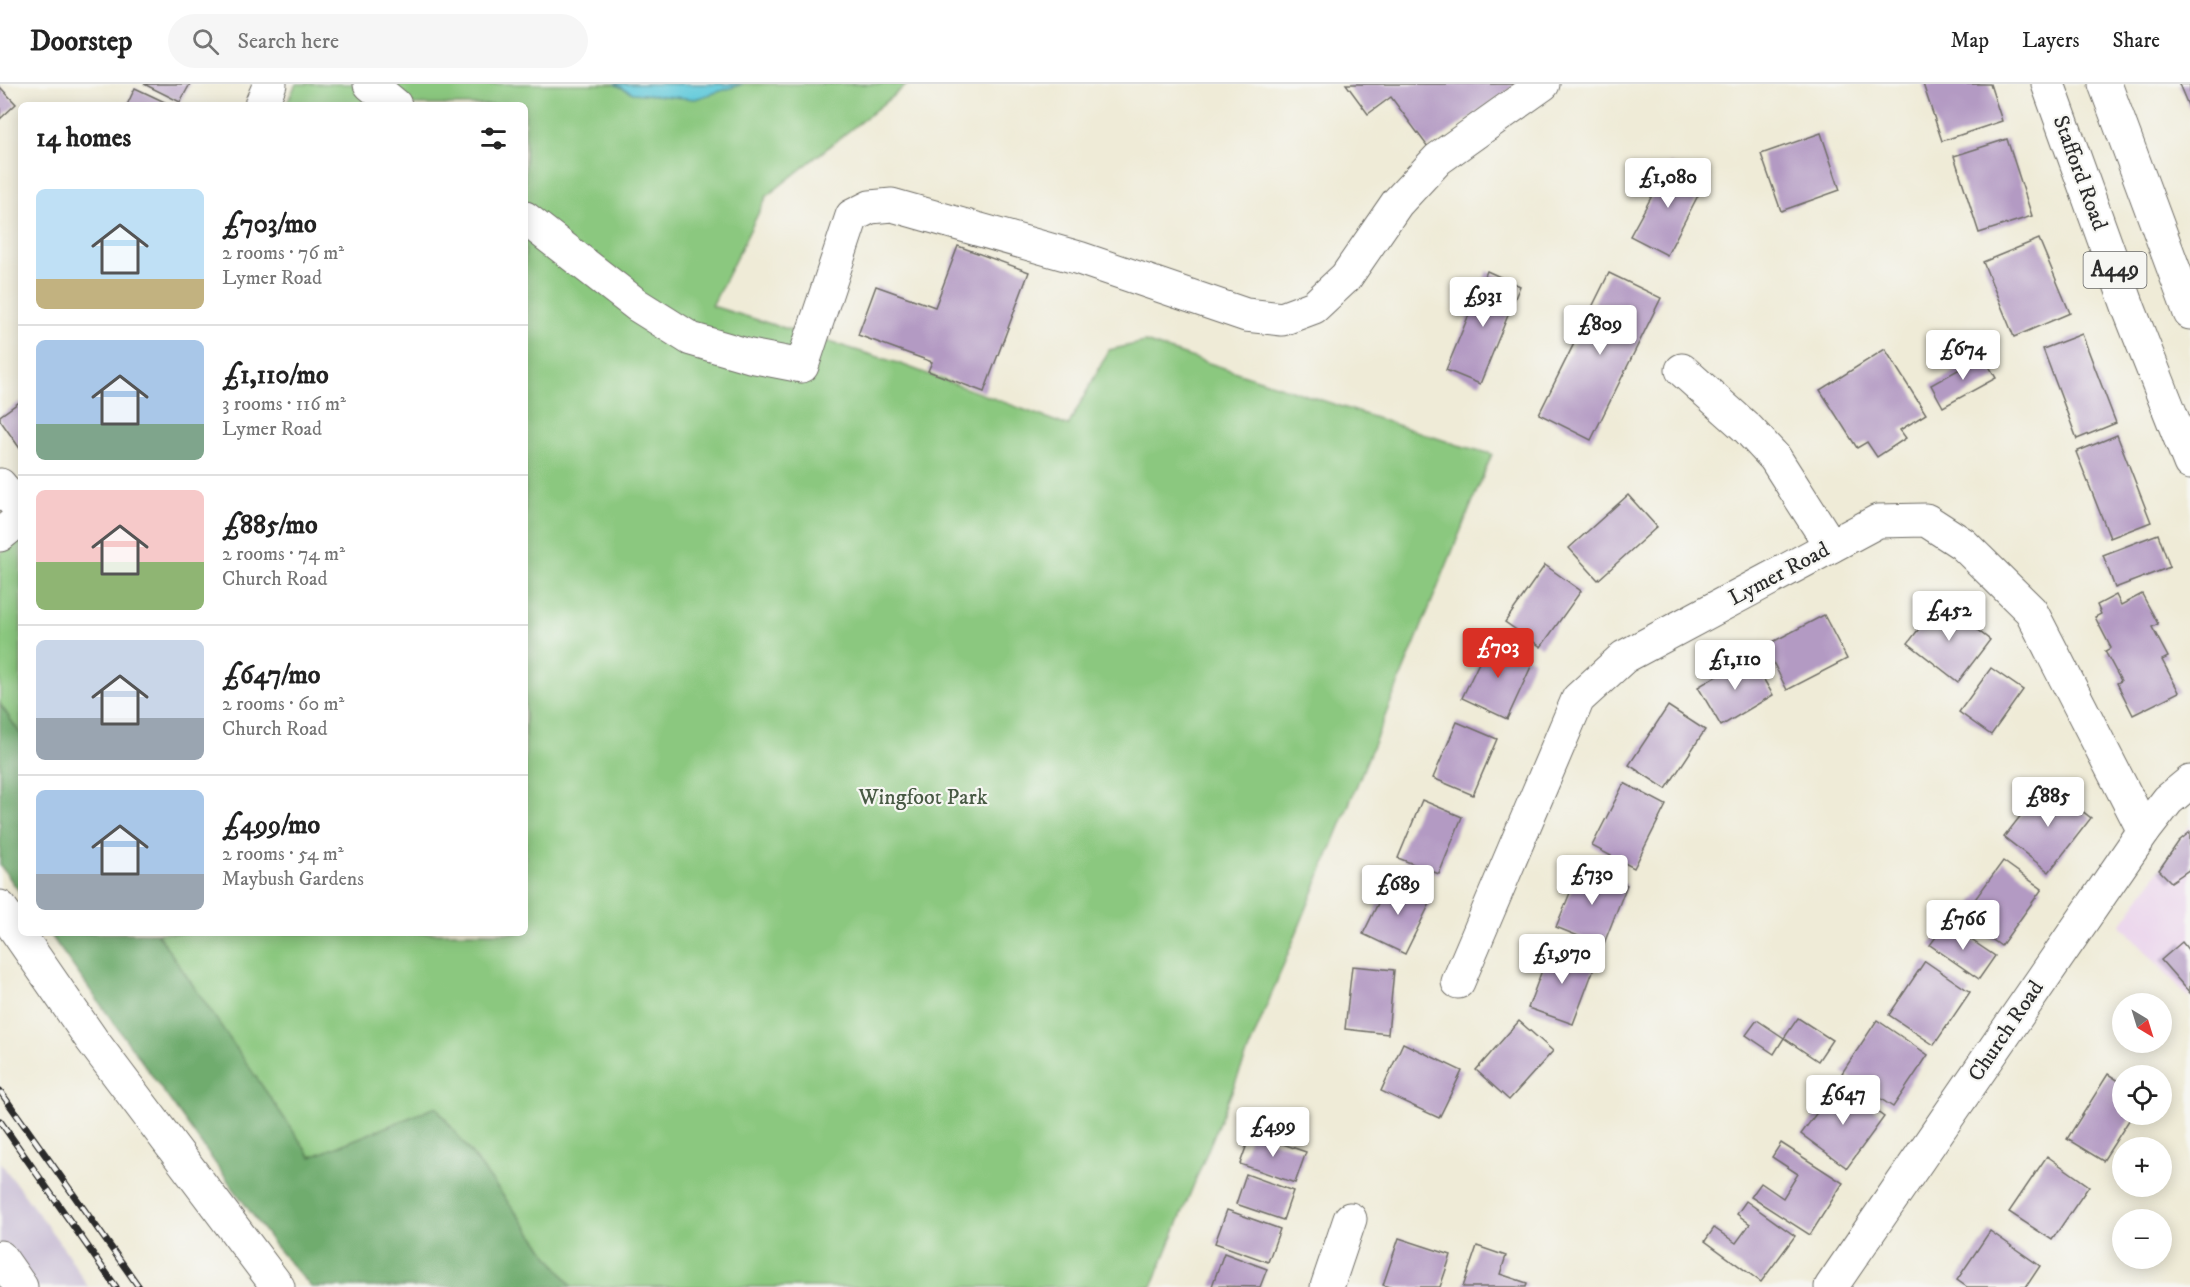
<!DOCTYPE html>
<meta charset="utf-8">
<style>
body{margin:0;font-family:"IM FELL DW Pica",serif;background:#f6f6f6;color:#222;height:100vh;display:flex;flex-direction:column;font-size:22px;white-space:nowrap}
*{box-sizing:border-box;margin:0}
p{font-size:20px;color:#767676}
.icon{flex:none;width:33px;height:33px;fill:none;stroke:currentColor;stroke-width:2;stroke-linecap:round;stroke-linejoin:round}
.map{position:relative;flex:1;overflow:hidden}
.panel{position:absolute;left:18px;top:18px;width:510px;height:834px;display:flex;flex-direction:column;background:#fff;border-radius:9px;box-shadow:0 3px 15px #0003}
.panel>*{flex:none}
.needle{width:39px;rotate:142deg}
.buttons{position:absolute;left:2112px;top:909px;display:grid;gap:12px}
.buttons a{display:grid;place-items:center;width:60px;height:60px;border-radius:50%;background:#fff;box-shadow:0 3px 15px #0003;font-size:30px}
.price{position:absolute;translate:-50% -51px;padding:0 14px;border-radius:6px;background:#fff;color:#222;font-size:20px;line-height:39px;filter:drop-shadow(0 2px 3px #0008)}
.price::after{content:'';position:absolute;left:50%;top:36px;width:18px;height:14px;margin-left:-9px;background:inherit;clip-path:polygon(0 0,100% 0,50% 100%)}
.price.on{background:#d93025;color:#fff}
ul{padding:0;list-style:none}
li{display:flex;align-items:center;gap:18px;height:150px;padding:0 18px}
li+li{border-top:2px solid #e0e0e0}
li span{display:grid;place-items:center;flex:none;width:168px;height:120px;border-radius:9px;color:#555}
li>.icon{margin-inline-start:auto}
span .icon{width:72px;height:72px;fill:#fffc;stroke-width:1}
li b{font-size:26px}
h2{display:flex;justify-content:space-between;align-items:center;height:72px;padding:0 18px;font-size:26px}
header{display:flex;align-items:center;gap:36px;box-sizing:border-box;height:84px;padding:0 30px;background:#fff;border-bottom:2px solid #e0e0e0}
header strong{font-size:28px}
nav{display:flex;gap:33px;margin-inline-start:auto;font-size:21px}
.search{width:420px;height:54px;background:#f6f6f6;display:flex;align-items:center;gap:15px;box-sizing:border-box;padding:0 21px;border-radius:33px;color:#767676;font-size:22px}
.map>svg:first-child{display:block}
.built{fill:#ead1ec}
.industrial{fill:#cabfd6}
.green{fill:#8bc87f;stroke:#5b7a55;stroke-width:1.5}
.forest{fill:#70ac6e;stroke:#4e6c4c;stroke-width:1.5}
.water{fill:#5fc9da;stroke:#457a82;stroke-width:1.5}
.building{fill:#b39ac3}
.lines{fill:none;stroke-linecap:round;stroke-linejoin:round}
.minor-casing{stroke:#706e67;stroke-width:35}
.highway-casing{stroke:#706e67;stroke-width:35}
.minor{stroke:#fff;stroke-width:33}
.highway{stroke:#fff;stroke-width:33}
.rail-casing{stroke:#2b2b2b;stroke-width:7}
.rail{stroke:#f6f6f2;stroke-width:4.5;stroke-dasharray:14;stroke-linecap:butt}
.labels{text-anchor:middle;dominant-baseline:central;stroke-width:4.5;stroke-linejoin:round;paint-order:stroke}
.shield{fill:#f6f6f2;stroke:#686867;stroke-width:1.5}
.shield-label{font-size:21px;font-weight:bold;fill:#2b2b2b}
.street-label{font-size:22px;fill:#2b2b2b;stroke:#f6f6f2}
.park-label{font-size:22px;fill:#485a44;stroke:#f6f6f2}
</style>
<header>
<strong>Doorstep</strong>
<div class="search"><svg class="icon" aria-label="search" viewBox="0 0 24 24"><circle cx="10" cy="10" r="6"/><path d="M15 15l6 6"/></svg>Search here</div>
<nav><a>Map</a><a>Layers</a><a>Share</a></nav>
</header>
<div class="map">
<svg width="2190" height="1203" viewBox="0 0 2190 1203">
<rect width="100%" height="100%" fill="#f6f6f2"/>
<filter id="ink" filterUnits="userSpaceOnUse"><feTurbulence type="fractalNoise" baseFrequency=".0167" numOctaves="2"/><feDisplacementMap in="SourceGraphic" scale="12" xChannelSelector="R" yChannelSelector="G"/><feConvolveMatrix kernelMatrix="1 2 1 2 8 2 1 2 1" color-interpolation-filters="sRGB"/></filter>
<filter id="wash" filterUnits="userSpaceOnUse"><feTurbulence type="fractalNoise" baseFrequency=".008" numOctaves="4" result="noise"/><feDisplacementMap in="SourceGraphic" scale="24" xChannelSelector="R" yChannelSelector="G"/><feGaussianBlur stdDeviation="1.35" result="paint"/><feColorMatrix in="noise" values="0 0 0 0 0 0 0 0 0 0 0 0 0 0 0 0 0 1.4 0 .05"/><feComposite in="paint" operator="in"/></filter>
<g filter="url(#wash)">
<rect width="100%" height="100%" fill="#efebd7"/>
<polygon class="built" points="2190,741 2190,915 2121,841"/>
<polygon class="industrial" points="0,1078 65,1166 88,1203 0,1203"/>
<g class="green">
<polygon points="296,0 908,0 767,112 712,222 898,279 1068,342 1109,266 1145,258 1458,361 1492,370 1152,1203 572,1203 436,1023 311,1074 157,849 525,849 525,21 286,21"/>
<polygon points="21,452 21,651 0,620 0,469"/>
</g>
<g class="forest">
<polygon points="0,620 21,651 21,810 0,781"/>
<polygon points="49,849 157,849 311,1073 436,1023 572,1203 311,1203 275,1162"/>
</g>
<polygon class="water" points="614,0 743,0 695,15 633,9"/>
<g id="blocks">
<g class="building">
<polygon points="144,0 190,0 180,18"/>
<polygon points="1346,0 1517,0 1428,63 1391,13 1368,30"/>
<polygon points="1923,0 1990,0 2002,37 1942,57"/>
<polygon points="2179,0 2190,0 2190,26"/>
<polygon points="0,3 16,20 0,35"/>
<polygon points="135,4 171,21 127,21"/>
<polygon points="1821,49 1840,106 1781,127 1761,70"/>
<polygon points="2007,55 2032,132 1979,149 1954,72"/>
<polygon points="1670,79 1705,98 1667,171 1630,152"/>
<polygon points="2039,155 2070,229 2014,253 1983,178"/>
<polygon points="958,162 1029,188 984,308 928,287 932,278 858,251 876,202 935,223"/>
<polygon points="1487,187 1520,202 1480,300 1446,286"/>
<polygon points="1609,189 1661,214 1591,356 1539,330"/>
<polygon points="2082,250 2116,339 2077,355 2043,265"/>
<polygon points="1885,265 1926,330 1900,346 1906,354 1877,373 1867,358 1857,364 1820,306"/>
<polygon points="1983,272 1996,294 1943,323 1931,301"/>
<polygon points="21,317 21,366 0,336 0,332"/>
<polygon points="2117,351 2151,438 2110,454 2076,368"/>
<polygon points="1628,411 1657,443 1598,496 1569,464"/>
<polygon points="2158,450 2170,483 2115,504 2103,471"/>
<polygon points="1545,481 1581,507 1541,563 1505,538"/>
<polygon points="2142,510 2158,540 2152,543 2168,573 2162,576 2179,608 2133,631 2117,599 2121,597 2105,567 2111,564 2095,533 2101,530 2097,521 2116,511 2121,521"/>
<polygon points="1940,517 1990,556 1958,598 1908,559"/>
<polygon points="1824,531 1847,575 1787,606 1765,562"/>
<polygon points="1490,556 1534,576 1507,635 1462,614"/>
<polygon points="1750,572 1773,611 1721,642 1698,603"/>
<polygon points="1991,584 2023,606 1991,651 1959,628"/>
<polygon points="1668,622 1705,646 1666,705 1629,681"/>
<polygon points="1457,638 1497,655 1473,711 1433,694"/>
<polygon points="1624,699 1666,721 1634,784 1592,762"/>
<polygon points="2046,699 2091,734 2049,788 2004,753"/>
<polygon points="1422,716 1462,733 1439,790 1398,774"/>
<polygon points="2190,748 2190,785 2171,798 2159,786 2179,757"/>
<polygon points="2003,777 2042,805 2001,862 1962,833"/>
<polygon points="1581,782 1627,801 1603,862 1556,843"/>
<polygon points="1391,793 1433,813 1405,870 1363,850"/>
<polygon points="1946,839 1995,872 1979,895 1930,861"/>
<polygon points="2182,858 2190,868 2190,909 2161,876"/>
<polygon points="1551,862 1596,879 1573,940 1528,924"/>
<polygon points="1925,877 1970,908 1934,961 1889,931"/>
<polygon points="1352,882 1394,886 1388,950 1345,945"/>
<polygon points="1798,934 1832,956 1818,977 1784,954"/>
<polygon points="1757,936 1784,954 1774,970 1746,951"/>
<polygon points="1877,936 1928,971 1893,1023 1842,989"/>
<polygon points="1519,937 1553,967 1509,1016 1476,986"/>
<polygon points="1403,959 1462,987 1439,1034 1381,1007"/>
<polygon points="2108,990 2122,999 2122,1030 2133,1030 2103,1077 2067,1055"/>
<polygon points="1838,1000 1884,1033 1847,1084 1801,1050"/>
<polygon points="1251,1049 1306,1068 1295,1099 1240,1080"/>
<polygon points="1781,1059 1843,1099 1810,1151 1751,1113 1761,1099 1783,1114 1798,1090 1772,1073"/>
<polygon points="2047,1072 2089,1102 2052,1156 2009,1128"/>
<polygon points="1246,1090 1293,1107 1283,1136 1236,1120"/>
<polygon points="1746,1117 1795,1152 1761,1198 1705,1157 1714,1144 1736,1159 1750,1140 1737,1130"/>
<polygon points="1227,1126 1280,1145 1268,1178 1215,1159"/>
<polygon points="1990,1147 2040,1182 2026,1203 1967,1203 1957,1196"/>
<polygon points="1399,1154 1451,1171 1440,1203 1389,1203 1383,1201"/>
<polygon points="1477,1162 1506,1172 1500,1190 1527,1199 1526,1203 1463,1203"/>
<polygon points="1224,1169 1267,1185 1260,1203 1212,1202"/>
</g>
</g>
</g>
<g filter="url(#ink)">
<use href="#blocks" fill-opacity="0" stroke="#706e67" stroke-width="1.5"/>
<g class="lines">
<defs>
<g id="minor">
<polyline points="370,0 395,21"/>
<polyline points="261,21 270,0"/>
<polyline points="525,134 637,221 691,255 750,272 802,282 852,132 870,123 892,121 1079,174 1246,231 1282,235 1314,223 1346,193 1397,119 1438,75 1543,0"/>
<polyline points="1682,286 1748,345 1775,374 1831,462"/>
<polyline points="0,401 21,426"/>
<polyline points="0,451 21,434"/>
<polyline points="0,823 92,956 278,1203"/>
<polyline points="1458,898 1578,615 1624,573 1878,437 1926,436 1963,460 2031,527 2144,747"/>
<polyline points="0,1173 21,1203"/>
<polyline points="1327,1203 1350,1135"/>
<polyline points="1831,1203 2144,747 2168,716 2190,698"/>
</g>
<g id="highway">
<polyline points="2048,0 2129,225 2190,379"/>
<polyline points="2105,0 2190,229"/>
</g>
</defs>
<use href="#minor" class="minor-casing"/>
<use href="#highway" class="highway-casing"/>
<use href="#minor" class="minor"/>
<use href="#highway" class="highway"/>
<defs>
<g id="rail">
<polyline points="0,1007 139,1203"/>
<polyline points="0,1037 116,1203"/>
</g>
</defs>
<use href="#rail" class="rail-casing"/>
<use href="#rail" class="rail"/>
</g>
</g>
<g class="labels">
<rect class="shield" x="2083.5" y="168" width="63" height="36" rx="4.5"/>
<g class="shield-label">
<text x="2115" y="186">A449</text>
</g>
<g class="street-label">
<text transform="translate(2080 89) rotate(70)">Stafford Road</text>
<text transform="translate(1779 490) rotate(-28)">Lymer Road</text>
<text transform="translate(2006 947) rotate(-56)">Church Road</text>
</g>
<g class="park-label">
<text x="923" y="713">Wingfoot Park</text>
</g>
</g>
</svg>
<div class="buttons">
<a><svg class="needle" viewBox="-14 -14 28 28"><path d="M0-13l5 13h-10z" fill="#e53935"/><path d="M0 13l5-13h-10z" fill="#767676"/></svg></a>
<a><svg class="icon" aria-label="locate" viewBox="0 0 24 24"><circle cx="12" cy="12" r="6"/><path d="M12 2v4M12 18v4M2 12h4M18 12h4"/></svg></a>
<a>+</a>
<a>−</a>
</div>
<b class="price" style="left:1668px;top:125px">£1,080</b>
<b class="price" style="left:1483px;top:244px">£931</b>
<b class="price" style="left:1600px;top:272px">£809</b>
<b class="price" style="left:1963px;top:297px">£674</b>
<b class="price" style="left:1949px;top:558px">£452</b>
<b class="price on" style="left:1498px;top:595px">£703</b>
<b class="price" style="left:1735px;top:607px">£1,110</b>
<b class="price" style="left:2048px;top:744px">£885</b>
<b class="price" style="left:1592px;top:822px">£730</b>
<b class="price" style="left:1398px;top:832px">£689</b>
<b class="price" style="left:1963px;top:867px">£766</b>
<b class="price" style="left:1562px;top:901px">£1,970</b>
<b class="price" style="left:1843px;top:1042px">£647</b>
<b class="price" style="left:1273px;top:1074px">£499</b>
<section class="panel">
<h2>14 homes<svg class="icon" aria-label="filters" viewBox="0 0 24 24"><path d="M4 7h16M4 17h16"/><circle cx="9" cy="7" r="2"/><circle cx="15" cy="17" r="2"/></svg></h2>
<ul>
<li><span style="background:linear-gradient(#bfe0f5 75%,#c2b280 0)"><svg class="icon" aria-label="home" viewBox="0 0 24 24"><path d="M3 11l9-7 9 7M6 9v11h12V9"/></svg></span><div><b>£703/mo</b><p>2 rooms · 76 m²</p><p>Lymer Road</p></div></li>
<li><span style="background:linear-gradient(#a9c7e8 70%,#7fa58c 0)"><svg class="icon" aria-label="home" viewBox="0 0 24 24"><path d="M3 11l9-7 9 7M6 9v11h12V9"/></svg></span><div><b>£1,110/mo</b><p>3 rooms · 116 m²</p><p>Lymer Road</p></div></li>
<li><span style="background:linear-gradient(#f6c9c9 60%,#8fb573 0)"><svg class="icon" aria-label="home" viewBox="0 0 24 24"><path d="M3 11l9-7 9 7M6 9v11h12V9"/></svg></span><div><b>£885/mo</b><p>2 rooms · 74 m²</p><p>Church Road</p></div></li>
<li><span style="background:linear-gradient(#c9d6e8 65%,#9aa5b1 0)"><svg class="icon" aria-label="home" viewBox="0 0 24 24"><path d="M3 11l9-7 9 7M6 9v11h12V9"/></svg></span><div><b>£647/mo</b><p>2 rooms · 60 m²</p><p>Church Road</p></div></li>
<li><span style="background:linear-gradient(#a9c7e8 70%,#9aa5b1 0)"><svg class="icon" aria-label="home" viewBox="0 0 24 24"><path d="M3 11l9-7 9 7M6 9v11h12V9"/></svg></span><div><b>£499/mo</b><p>2 rooms · 54 m²</p><p>Maybush Gardens</p></div></li>
</ul>
</section>
</div>
